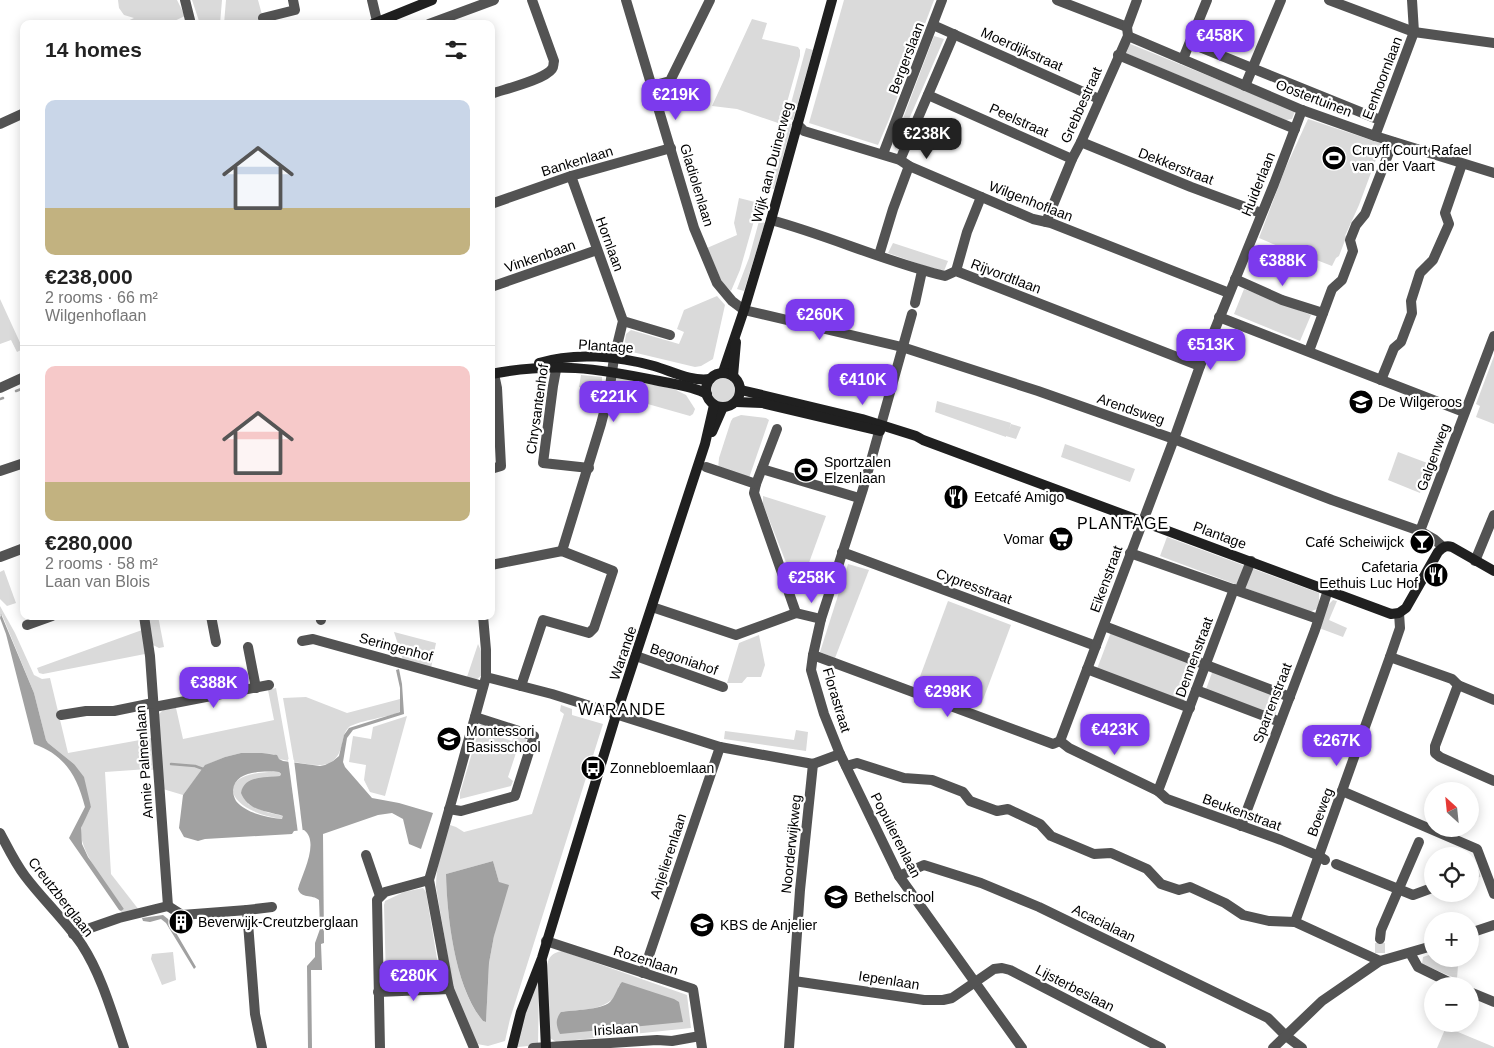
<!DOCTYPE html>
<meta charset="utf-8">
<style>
body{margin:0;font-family:Helvetica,sans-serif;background:#f2f2f2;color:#222;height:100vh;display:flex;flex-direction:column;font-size:19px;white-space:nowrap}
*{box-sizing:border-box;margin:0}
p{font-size:16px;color:#767676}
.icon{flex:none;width:28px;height:28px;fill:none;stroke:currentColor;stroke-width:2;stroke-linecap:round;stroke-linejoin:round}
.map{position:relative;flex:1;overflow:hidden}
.side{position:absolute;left:20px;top:20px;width:475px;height:600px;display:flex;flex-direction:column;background:#fff;border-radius:10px;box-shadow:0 2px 12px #0003}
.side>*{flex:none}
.needle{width:32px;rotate:333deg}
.tools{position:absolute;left:1424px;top:782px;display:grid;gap:10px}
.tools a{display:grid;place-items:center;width:55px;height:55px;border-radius:50%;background:#fff;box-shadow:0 2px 12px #0003;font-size:25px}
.price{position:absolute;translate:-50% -42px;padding:0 11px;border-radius:10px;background:#7c3aed;color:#fff;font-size:16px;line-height:32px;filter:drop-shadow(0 1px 2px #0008)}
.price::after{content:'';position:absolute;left:50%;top:30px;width:15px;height:11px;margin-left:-8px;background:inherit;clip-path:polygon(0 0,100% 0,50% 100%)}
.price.on{background:#222;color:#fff}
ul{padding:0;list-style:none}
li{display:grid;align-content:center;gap:10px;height:265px;padding:0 25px}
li+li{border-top:1px solid #e0e0e0}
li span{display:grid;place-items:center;height:155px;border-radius:10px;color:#555}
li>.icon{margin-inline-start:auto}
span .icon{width:90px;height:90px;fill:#fffc;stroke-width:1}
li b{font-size:21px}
h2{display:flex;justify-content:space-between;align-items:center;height:60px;padding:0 25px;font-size:21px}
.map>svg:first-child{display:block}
.green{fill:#dadada;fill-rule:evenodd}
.water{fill:#a1a1a1;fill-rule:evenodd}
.pier{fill:#fff}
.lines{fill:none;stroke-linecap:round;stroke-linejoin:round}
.stream{stroke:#a1a1a1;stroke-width:2.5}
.street-tunnel{stroke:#d9d9d9;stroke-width:10;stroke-dasharray:10 5;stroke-linecap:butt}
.street{stroke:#535353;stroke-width:10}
.secondary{stroke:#202020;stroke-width:10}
.labels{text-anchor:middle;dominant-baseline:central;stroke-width:4.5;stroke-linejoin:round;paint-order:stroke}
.street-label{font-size:14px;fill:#000;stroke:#fff}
.poi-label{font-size:14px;fill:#000;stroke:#fff;text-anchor:start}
.quarter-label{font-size:16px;letter-spacing:1px;fill:#000;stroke:#fff}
</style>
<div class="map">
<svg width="1494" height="1048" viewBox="0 0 1494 1048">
<rect width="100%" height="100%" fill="#fff"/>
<g class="green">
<polygon points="118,0 177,0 185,16 168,24 121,24 134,18 124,15 119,8"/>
<polygon points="192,0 222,0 220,24 200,24"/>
<polygon points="226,0 258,0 264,22 262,24 224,24"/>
<polygon points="844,0 934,0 888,122 878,145 809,123"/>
<polygon points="752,19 767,23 762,39 798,47 800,50 800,56 781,124 737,109 712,106"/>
<polygon points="934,36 944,39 896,149 893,145"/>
<polygon points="1128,43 1295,111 1292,119 1286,120 1123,52"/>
<polygon points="806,48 813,50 793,120 787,118"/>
<polygon points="1308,119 1380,143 1382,144 1384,150 1378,154 1359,205 1345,236 1347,235 1339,256 1336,258 1332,266 1301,254 1285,250 1278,246 1259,238 1286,167"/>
<polygon points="786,123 792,124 774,189 768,188"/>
<polygon points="739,198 759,203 740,270 731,291 723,284 707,248 737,235 734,223"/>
<polygon points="759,221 765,223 744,291 737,289 749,258"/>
<polygon points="893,243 948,261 944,271 925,266 888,253"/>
<polygon points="1244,289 1311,315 1300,341 1234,314"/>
<polygon points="717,296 725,305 713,359 701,366 695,367 628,351 624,347 626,334 631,330 679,344 684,332 677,329 684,310"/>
<polygon points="0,299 23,349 17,352 11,340 0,344"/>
<polygon points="1494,356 1494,424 1476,417 1480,406 1476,404"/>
<polygon points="581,375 602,377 602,390 579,387"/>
<polygon points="616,377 674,389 686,395 695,409 693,414 690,416 616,395"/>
<circle cx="723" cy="390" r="12"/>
<polygon points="937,401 1011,423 1009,430 1011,424 1021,427 1016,439 1006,436 1006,437 935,412"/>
<polygon points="741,415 766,418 769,420 749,478 718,469 719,458 731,421 733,418"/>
<polygon points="1065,444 1135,469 1130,482 1061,457"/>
<polygon points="1398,452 1430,464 1420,493 1388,480"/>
<polygon points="763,496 826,516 798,593 763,504"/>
<polygon points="1167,537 1319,593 1319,602 1317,609 1309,612 1160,556"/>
<polygon points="848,564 869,570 835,658 820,652"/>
<polygon points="4,570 16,603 7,606 0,599 0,572"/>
<polygon points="1333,600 1337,601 1329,620 1347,628 1343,637 1319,628 1327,606"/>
<polygon points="948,601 1011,625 981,705 918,682"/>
<path d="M0,606L15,633L34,675L42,679L50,678L68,753L151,738L154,770L148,769L105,772L111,874L139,910L123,915L121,911L124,909C111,890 78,851 81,829C82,822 88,814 91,807L74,764L48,743L46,740L34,693L5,622L2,615H0Z"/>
<polygon points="147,616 158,616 164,647 159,648 153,645"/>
<polygon points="142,630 145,654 43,674 39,673 37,668"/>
<polygon points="394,632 436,643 431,668 403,660"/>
<polygon points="1111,632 1197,664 1183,702 1097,669"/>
<polygon points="759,635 765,665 761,677 747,677 742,683 727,683 739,643"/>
<polygon points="478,644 482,653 482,675 476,680 467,677"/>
<polygon points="1213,670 1282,696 1274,718 1205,692"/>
<polygon points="276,688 289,761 279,759 274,754 241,753 225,757 206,765 183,795 163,789 158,715 164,709 176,708 183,739 274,720 268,690"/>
<path d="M306,697L347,713L400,699L401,711L395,714C385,717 356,722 349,727C344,732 343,739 342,745C335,772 315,765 294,762L283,698Z"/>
<path d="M561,705L572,709V715L603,724L510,1019L505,1041L488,1046L477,1044L453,987L436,887C436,867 442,844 450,825L456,827L464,832L532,814L564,714L560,711ZM493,861L499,882L494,936L489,963L486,1022L483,1021C455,989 447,916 446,874Z"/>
<polygon points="407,716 385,796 370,792 364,780 366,765 349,762 353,736 371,739 373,727"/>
<polygon points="481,723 486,725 485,732 512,741 515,734 526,738 527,746 519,744 508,777 513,781 511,786 460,799 460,793"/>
<polygon points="796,730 808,732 806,751 724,739 725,731 794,740"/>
<path d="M279,772L281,775L280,776L255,779L248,804L266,812L283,816V819C225,812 209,770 279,772Z"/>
<polygon points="423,888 426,892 440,977 434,977 435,981 431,977 386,978 384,905 385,901 404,892"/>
<path d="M562,951L687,995L691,1028L556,1042L550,1038C548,1024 543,969 549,959C552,954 556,952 562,951ZM619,985L683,1022L561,1012C582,1009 615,1012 619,985Z"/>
<polygon points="173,952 176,980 162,985 151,959 152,954"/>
<polygon points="1432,954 1432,959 1465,959 1465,961 1458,965 1457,979 1422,964 1423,957"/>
<polygon points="541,962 539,987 538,1045 518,1047 515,1046"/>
<polygon points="1446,1027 1494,1047 1494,1048 1437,1048"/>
</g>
<g class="water">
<path d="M1,614L34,693L46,740L48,743L74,764L84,777L91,807L81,828L82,844L88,857L124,909L121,911L119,910L69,838L85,807C77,776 65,755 34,744L6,634L0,618Z"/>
<path d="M399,669L402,684L404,714L353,730L347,738L343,762L345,767L372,798L399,803L433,813L421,849L409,844L403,819L392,813L378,815L323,834L324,943L321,944L322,970H311L312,1048H308L307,966L315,957V943L320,929L319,900C312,894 301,899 298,889C302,874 320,842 304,830L294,831L292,834L205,839L198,841L184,837L179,828L183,795L205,765L225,757L241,753H262L277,755L279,759L283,761L320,766L325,765L333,761L339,756L344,735L349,728L400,712V688L396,670ZM279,772L281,774L280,776C266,778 244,775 241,793C248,811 267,811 283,816L282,819C267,817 247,814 236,801C234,797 233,794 233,790C235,770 265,771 279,772Z"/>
<path d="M493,861L499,882L509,885L494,936L489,963L486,1022L483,1021C455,988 447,917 446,874Z"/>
<polygon points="163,915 168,919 196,967 194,969 166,923 161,919 150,922 143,921 142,918"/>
<path d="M622,982L674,999L679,1002L683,1022L560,1034C556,1025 555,1020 561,1012C573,1010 601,1010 610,1002C616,996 617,987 622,982Z"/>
</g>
<polygon class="pier" points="288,759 294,760 303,833 298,833"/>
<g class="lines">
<g class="stream">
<polyline points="16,391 24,388"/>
<polyline points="0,399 3,398"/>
<polyline points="171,764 195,766 206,770"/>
</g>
<g class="street-tunnel">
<polyline points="1470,875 1479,872"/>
<polyline points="1380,953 1380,939"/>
</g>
<g class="street">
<polyline points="185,0 191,24"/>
<polyline points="372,0 377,21"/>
<polyline points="626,0 694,228 717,283 732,301 744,310 902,347 1038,391 1174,439 1332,500 1420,531 1434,539 1443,547"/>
<polyline points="1057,0 1127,27"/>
<polyline points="1329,0 1414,32 1494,43"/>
<polyline points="263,18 295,10 293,0"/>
<polyline points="429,24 494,0"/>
<polyline points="933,25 1099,99"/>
<polyline points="1128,36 1302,110 1375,136 1494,173"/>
<polyline points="1190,43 1380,120"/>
<polyline points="1118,55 1295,129"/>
<polyline points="1183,59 1207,0"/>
<polyline points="652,86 670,81 710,0"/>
<polyline points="1245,86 1281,0"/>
<path d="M491,94C505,89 544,80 552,69C554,66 553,65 554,61L532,0"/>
<polyline points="928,95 1072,159"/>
<polyline points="0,124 24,113"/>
<polyline points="797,124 804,131 900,160 909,166 1033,219 1051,223 1229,293"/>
<polyline points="1375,136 1414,32 1412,0"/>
<polyline points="1081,142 1191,187 1261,213"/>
<polyline points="883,154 942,0"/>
<polyline points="900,160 954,34"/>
<polyline points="491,204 571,176 671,148"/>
<path d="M771,220C830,236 886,262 945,276L956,271L1200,366"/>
<polyline points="1046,222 1072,159 1081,142 1128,36 1127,27 1137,0"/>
<polyline points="879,255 893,209 909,166"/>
<polyline points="956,271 967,232 981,197"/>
<polyline points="1235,279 1282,300 1323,313"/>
<polyline points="491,287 597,250"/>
<polyline points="915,303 922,271"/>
<polyline points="912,314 863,489 821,619 813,655 811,670 824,714 840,754 899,876 1022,1048"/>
<polyline points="1219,317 1464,412"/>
<polyline points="623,321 670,335"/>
<polyline points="1309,351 1332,289 1342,280 1353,251 1350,240 1356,225 1365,214 1393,142"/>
<polyline points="558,359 553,386 543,463 589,468"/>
<polyline points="1381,380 1394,348 1401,342 1412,313 1411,301 1420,273 1433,260 1449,224 1445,213 1462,164"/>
<polyline points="0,388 24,377"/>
<polyline points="777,429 756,484 754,493 796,613"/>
<polyline points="706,467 756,484"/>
<polyline points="491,469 501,466 497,388 494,374"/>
<polyline points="762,469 859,498"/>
<polyline points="0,471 24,463"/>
<polyline points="1420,531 1494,336"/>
<polyline points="562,551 601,424 609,393 614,358 623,321 571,176"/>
<polyline points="842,552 1096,646"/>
<polyline points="1130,553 1318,619"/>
<polyline points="0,557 24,548"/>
<polyline points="1475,561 1494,515"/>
<polyline points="491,565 562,551 613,571 594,628 589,633 543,620 521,686"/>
<polyline points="1234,589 1158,791 1167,799 1281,840 1319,856 1325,860"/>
<polyline points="1239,591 1251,561"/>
<polyline points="652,607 736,635 796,613"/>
<polyline points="796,613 821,619"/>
<polyline points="144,616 150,656 168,906"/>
<polyline points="211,616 216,642"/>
<polyline points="320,616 321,620"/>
<polyline points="27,625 52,616"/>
<polyline points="1104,626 1290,697"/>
<polyline points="302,641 313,639 483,686"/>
<polyline points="248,647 256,688"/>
<polyline points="813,655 1053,744 1060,741"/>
<polyline points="636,656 723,687"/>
<polyline points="1390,657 1452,679 1458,685 1494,700"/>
<polyline points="1087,669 1190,708"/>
<polyline points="486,677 552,694 720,747 813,764 840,754"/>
<polyline points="1458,685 1435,746 1435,753 1440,757 1494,781"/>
<polyline points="1196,690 1280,722"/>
<polyline points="154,707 269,685"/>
<polyline points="61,715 86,711 114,711 153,703"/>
<polyline points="1060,741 1174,439 1200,366 1274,184 1302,110"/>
<polyline points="1060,741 1069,748 1158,791"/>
<polyline points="846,766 857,763 904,778 932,780 963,792 970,801 997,811 1008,809 1040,824 1051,836 1094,854 1111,853 1147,869 1161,884 1179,890 1190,887 1225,903 1243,915 1269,921 1295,922 1380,961"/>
<polyline points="1342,791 1477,849 1494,894"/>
<polyline points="449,809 461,811 515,796 534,736 475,717"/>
<polyline points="1241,826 1315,630 1328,590"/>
<path d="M0,833C8,848 15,863 25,876C43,900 65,920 82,945C102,976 112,1013 124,1048"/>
<polyline points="366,855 380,896"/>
<polyline points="1336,864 1413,895 1432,888"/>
<polyline points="899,876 924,865 981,883 1039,907 1268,1018 1286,1036 1302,1048"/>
<polyline points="168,906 182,915 247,910 255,1014 262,1048"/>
<polyline points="247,910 272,907"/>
<polyline points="1295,922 1390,657 1400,628 1399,613"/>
<polyline points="1470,933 1494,925"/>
<polyline points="73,934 119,918 168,906"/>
<polyline points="1380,939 1381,930 1419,842"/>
<polyline points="546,941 693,989 702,1048"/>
<polyline points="1410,953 1418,967 1457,986"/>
<polyline points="643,973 720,747"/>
<polyline points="794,981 924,1000 943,1000 952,998 994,969 1002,968 1010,970 1161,1048"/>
<polyline points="378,992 449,989"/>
<polyline points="1470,992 1494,1002"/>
<polyline points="380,1048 377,900 385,892 429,880"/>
<polyline points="474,1048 449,989 429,880 457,782 486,677 486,650 483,616"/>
<polyline points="533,1048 657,1040 672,1041 700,1036"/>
<polyline points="789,1048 800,890 813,764"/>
<polyline points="1273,1048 1322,1001 1380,961 1432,946"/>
</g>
<g class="secondary">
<polyline points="373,24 432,0"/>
<path d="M539,363C575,352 618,356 654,366C671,371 692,382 710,379"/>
<polyline points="723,372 744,310 771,220 832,0"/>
<circle cx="723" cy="390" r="17"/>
<path d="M491,374C554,362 597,368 659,381C674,384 693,386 707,394"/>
<polyline points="733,376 736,342"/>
<path d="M741,390L862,419L916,436L923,440L1391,614L1399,613L1406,608L1438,552C1443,547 1446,545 1452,547L1494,571"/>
<polyline points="736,402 762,403 880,431"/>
<polyline points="712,432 723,407"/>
<polyline points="542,962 546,1048"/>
<polyline points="512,1048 521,1012 542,958 616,715 705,444 714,405"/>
</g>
</g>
<defs>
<symbol id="stadium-disc" viewBox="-11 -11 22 22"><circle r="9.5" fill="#000" stroke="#fff"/><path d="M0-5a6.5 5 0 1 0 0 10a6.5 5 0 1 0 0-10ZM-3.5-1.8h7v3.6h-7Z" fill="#fff"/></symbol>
<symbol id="school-disc" viewBox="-11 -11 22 22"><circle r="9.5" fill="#000" stroke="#fff"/><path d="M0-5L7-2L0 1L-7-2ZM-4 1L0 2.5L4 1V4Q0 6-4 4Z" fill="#fff"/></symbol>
<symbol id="restaurant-disc" viewBox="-11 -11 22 22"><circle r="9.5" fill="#000" stroke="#fff"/><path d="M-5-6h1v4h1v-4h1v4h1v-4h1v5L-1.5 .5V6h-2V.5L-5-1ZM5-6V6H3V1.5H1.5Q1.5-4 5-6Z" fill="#fff"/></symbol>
<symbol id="supermarket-disc" viewBox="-11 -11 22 22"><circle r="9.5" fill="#000" stroke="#fff"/><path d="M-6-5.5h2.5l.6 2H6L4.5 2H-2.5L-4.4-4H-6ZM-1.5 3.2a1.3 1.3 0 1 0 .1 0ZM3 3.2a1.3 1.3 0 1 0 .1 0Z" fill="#fff"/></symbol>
<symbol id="bar-disc" viewBox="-11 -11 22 22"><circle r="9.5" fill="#000" stroke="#fff"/><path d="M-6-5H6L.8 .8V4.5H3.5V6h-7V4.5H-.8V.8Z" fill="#fff"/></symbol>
<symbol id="bus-disc" viewBox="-11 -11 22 22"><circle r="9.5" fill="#000" stroke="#fff"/><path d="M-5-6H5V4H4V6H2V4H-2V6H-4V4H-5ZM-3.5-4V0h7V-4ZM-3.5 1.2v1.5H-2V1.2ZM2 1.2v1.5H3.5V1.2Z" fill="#fff"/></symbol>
<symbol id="building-disc" viewBox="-11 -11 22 22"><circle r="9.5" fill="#000" stroke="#fff"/><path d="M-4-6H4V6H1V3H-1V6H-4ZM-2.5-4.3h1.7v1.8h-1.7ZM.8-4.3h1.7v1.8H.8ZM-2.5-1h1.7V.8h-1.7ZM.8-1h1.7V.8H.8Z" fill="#fff"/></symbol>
</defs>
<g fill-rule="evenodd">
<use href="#stadium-disc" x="1320" y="144" width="28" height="28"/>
<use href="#school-disc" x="1347" y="388" width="28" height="28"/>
<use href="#stadium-disc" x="792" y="456" width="28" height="28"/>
<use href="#restaurant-disc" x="942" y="483" width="28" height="28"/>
<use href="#supermarket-disc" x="1047" y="525" width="28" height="28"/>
<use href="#bar-disc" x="1408" y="528" width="28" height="28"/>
<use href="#restaurant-disc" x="1422" y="561" width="28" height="28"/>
<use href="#school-disc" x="435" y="725" width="28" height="28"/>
<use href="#bus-disc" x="579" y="754" width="28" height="28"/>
<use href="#school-disc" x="822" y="883" width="28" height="28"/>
<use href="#building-disc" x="167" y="908" width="28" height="28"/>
<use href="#school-disc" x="688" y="911" width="28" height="28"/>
</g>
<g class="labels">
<g class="street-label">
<text transform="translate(1022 49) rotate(24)">Moerdijkstraat</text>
<text transform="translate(906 58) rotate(-69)">Bergerslaan</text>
<text transform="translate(1382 78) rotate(-69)">Eenhoornlaan</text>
<text transform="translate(1314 98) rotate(21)">Oostertuinen</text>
<text transform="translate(1081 105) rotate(-66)">Grebbestraat</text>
<text transform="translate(1019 120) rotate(24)">Peelstraat</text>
<text transform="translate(577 161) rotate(-17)">Bankenlaan</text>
<text transform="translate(772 162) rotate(-75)">Wijk aan Duinerweg</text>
<text transform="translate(1176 166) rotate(21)">Dekkerstraat</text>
<text transform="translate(1258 184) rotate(-68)">Huiderlaan</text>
<text transform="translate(697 185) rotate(73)">Gladiolenlaan</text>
<text transform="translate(1031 201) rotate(21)">Wilgenhoflaan</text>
<text transform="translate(610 244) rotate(70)">Hornlaan</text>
<text transform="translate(540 256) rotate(-19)">Vinkenbaan</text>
<text transform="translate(1006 276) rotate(21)">Rijvordtlaan</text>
<text transform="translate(606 346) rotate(4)">Plantage</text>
<text transform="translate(537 409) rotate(-82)">Chrysantenhof</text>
<text transform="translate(1131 409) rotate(19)">Arendsweg</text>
<text transform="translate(1433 457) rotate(-70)">Galgenweg</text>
<text transform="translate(1220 535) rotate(20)">Plantage</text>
<text transform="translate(1106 579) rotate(-70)">Eikenstraat</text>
<text transform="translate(974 586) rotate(20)">Cypresstraat</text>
<text transform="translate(396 647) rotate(15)">Seringenhof</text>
<text transform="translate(623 653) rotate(-71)">Warande</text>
<text transform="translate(1194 657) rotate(-70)">Dennenstraat</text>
<text transform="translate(684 659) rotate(19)">Begoniahof</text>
<text transform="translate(837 700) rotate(73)">Florastraat</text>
<text transform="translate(1272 703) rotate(-69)">Sparrenstraat</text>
<text transform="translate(144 762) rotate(-94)">Annie Palmenlaan</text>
<text transform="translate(1242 812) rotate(20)">Beukenstraat</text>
<text transform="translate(1320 812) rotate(-70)">Boeweg</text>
<text transform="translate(896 835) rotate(63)">Populierenlaan</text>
<text transform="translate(791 844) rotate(-84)">Noorderwijkweg</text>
<text transform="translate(668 856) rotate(-72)">Anjelierenlaan</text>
<text transform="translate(61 897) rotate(52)">Creutzberglaan</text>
<text transform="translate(1104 923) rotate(26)">Acacialaan</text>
<text transform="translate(646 960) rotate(18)">Rozenlaan</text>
<text transform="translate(889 980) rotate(9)">Iepenlaan</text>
<text transform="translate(1075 988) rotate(27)">Lijsterbeslaan</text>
<text transform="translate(616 1029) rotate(-4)">Irislaan</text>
</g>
<g class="poi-label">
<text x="1352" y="150">Cruyff Court Rafael<tspan x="1352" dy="16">van der Vaart</tspan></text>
<text x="1378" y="402">De Wilgeroos</text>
<text x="824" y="462">Sportzalen<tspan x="824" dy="16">Elzenlaan</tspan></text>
<text x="974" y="497">Eetcafé Amigo</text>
<text x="1044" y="539" text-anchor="end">Vomar</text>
<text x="1404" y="542" text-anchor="end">Café Scheiwijck</text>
<text x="1418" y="567" text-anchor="end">Cafetaria<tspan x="1418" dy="16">Eethuis Luc Hof</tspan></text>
<text x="466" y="731">Montessori<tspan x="466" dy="16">Basisschool</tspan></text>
<text x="610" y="768">Zonnebloemlaan</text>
<text x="854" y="897">Bethelschool</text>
<text x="198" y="922">Beverwijk-Creutzberglaan</text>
<text x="720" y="925">KBS de Anjelier</text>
</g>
<g class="quarter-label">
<text x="1123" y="523">PLANTAGE</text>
<text x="622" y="709">WARANDE</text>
</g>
</g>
</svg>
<div class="tools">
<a><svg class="needle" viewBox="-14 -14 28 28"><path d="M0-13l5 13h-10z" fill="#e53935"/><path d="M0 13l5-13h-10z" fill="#767676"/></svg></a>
<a><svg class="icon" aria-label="locate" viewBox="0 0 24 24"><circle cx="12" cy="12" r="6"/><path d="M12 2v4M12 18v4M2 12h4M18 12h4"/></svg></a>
<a>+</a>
<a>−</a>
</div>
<b class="price" style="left:1220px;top:62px">€458K</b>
<b class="price" style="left:676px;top:121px">€219K</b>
<b class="price on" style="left:927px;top:160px">€238K</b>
<b class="price" style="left:1283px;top:287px">€388K</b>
<b class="price" style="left:820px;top:341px">€260K</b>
<b class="price" style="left:1211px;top:371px">€513K</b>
<b class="price" style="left:863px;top:406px">€410K</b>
<b class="price" style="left:614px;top:423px">€221K</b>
<b class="price" style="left:812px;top:604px">€258K</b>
<b class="price" style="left:214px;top:709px">€388K</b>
<b class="price" style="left:948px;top:718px">€298K</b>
<b class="price" style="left:1115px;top:756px">€423K</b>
<b class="price" style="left:1337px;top:767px">€267K</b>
<b class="price" style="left:414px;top:1002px">€280K</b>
<section class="side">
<h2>14 homes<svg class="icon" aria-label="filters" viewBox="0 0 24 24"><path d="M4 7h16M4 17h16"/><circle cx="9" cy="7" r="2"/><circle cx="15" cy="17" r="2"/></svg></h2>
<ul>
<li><span style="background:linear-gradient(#c9d6e8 70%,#c2b280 0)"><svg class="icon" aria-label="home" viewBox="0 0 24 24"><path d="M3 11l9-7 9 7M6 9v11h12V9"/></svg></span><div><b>€238,000</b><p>2 rooms · 66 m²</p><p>Wilgenhoflaan</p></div></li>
<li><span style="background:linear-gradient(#f6c9c9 75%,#c2b280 0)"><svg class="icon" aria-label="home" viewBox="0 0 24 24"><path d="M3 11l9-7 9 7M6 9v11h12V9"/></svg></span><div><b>€280,000</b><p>2 rooms · 58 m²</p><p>Laan van Blois</p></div></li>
</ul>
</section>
</div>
